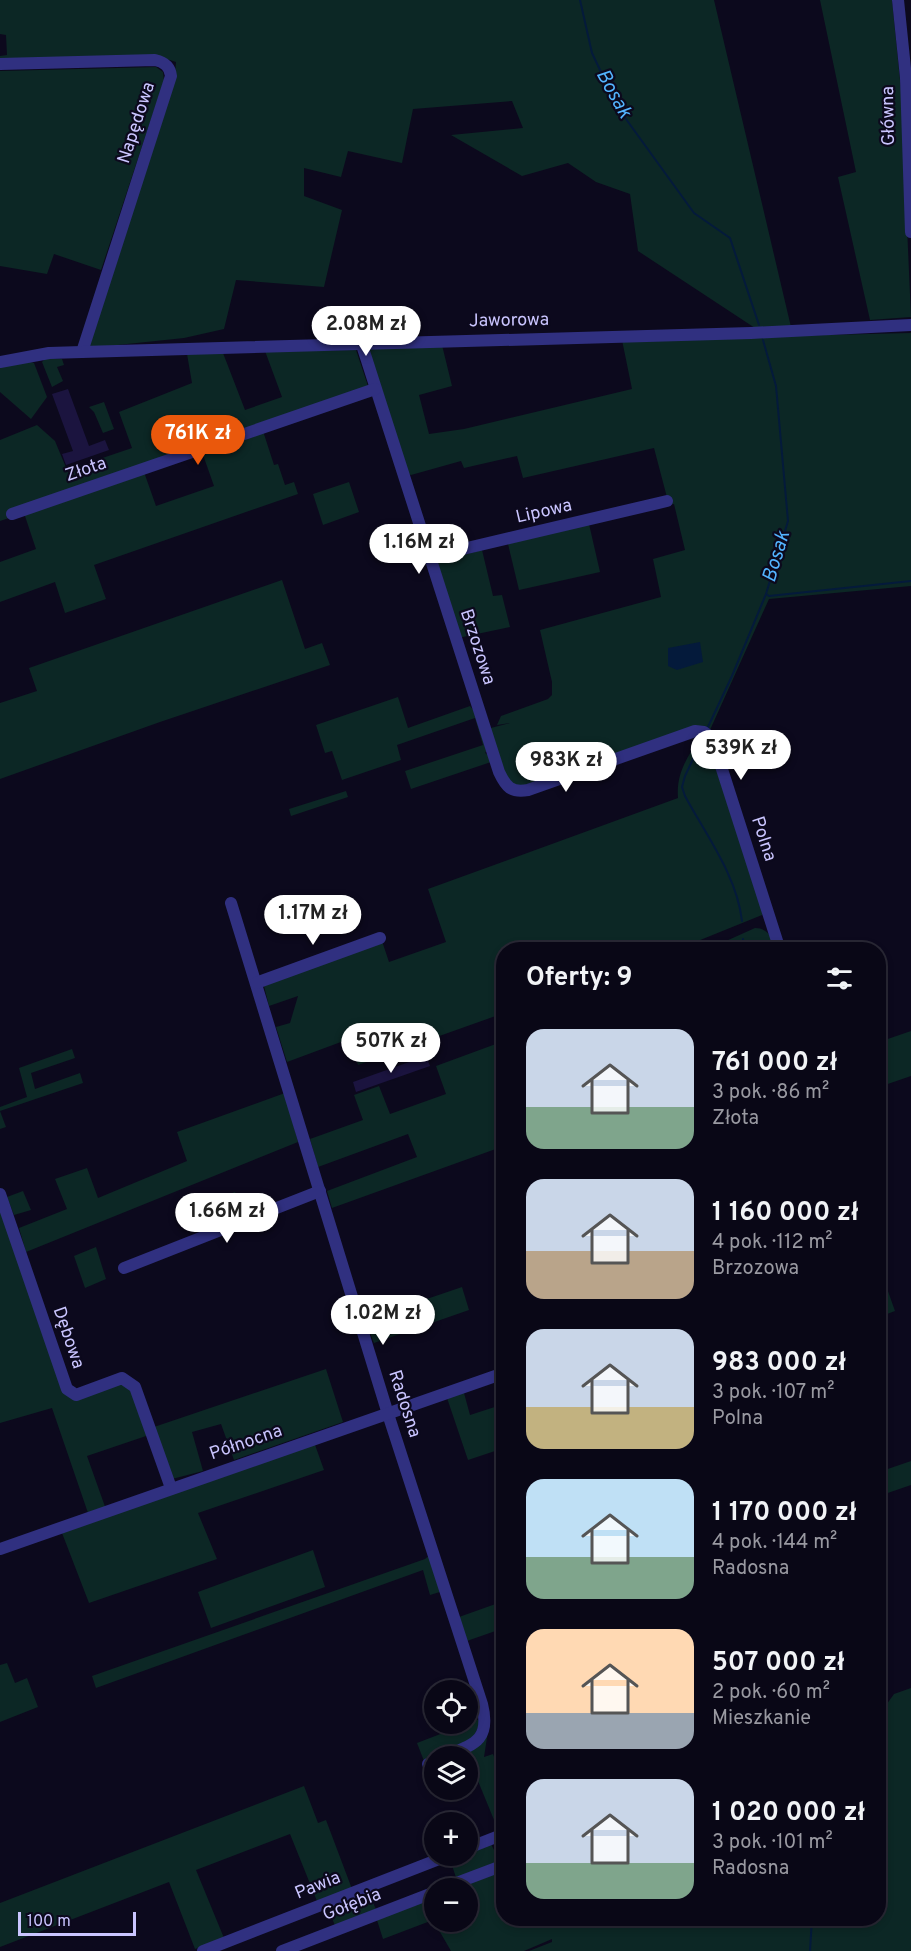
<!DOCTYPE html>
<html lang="pl">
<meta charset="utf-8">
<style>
body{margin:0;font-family:Overpass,sans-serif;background:#171523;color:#f1f3f6;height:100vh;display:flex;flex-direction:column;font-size:22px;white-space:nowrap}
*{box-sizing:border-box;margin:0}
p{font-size:20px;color:#9999a1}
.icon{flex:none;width:33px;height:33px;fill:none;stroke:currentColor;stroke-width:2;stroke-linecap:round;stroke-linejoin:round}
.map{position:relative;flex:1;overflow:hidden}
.side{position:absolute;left:496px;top:942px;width:390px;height:984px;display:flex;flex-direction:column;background:#090716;border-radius:24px;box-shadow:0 3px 9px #0003,0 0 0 2px #292835}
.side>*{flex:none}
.buttons{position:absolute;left:424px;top:1680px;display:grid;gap:12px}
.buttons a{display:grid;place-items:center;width:54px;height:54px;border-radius:50%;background:#090716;box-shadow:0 3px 9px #0003,0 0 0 2px #292835;font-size:30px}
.scale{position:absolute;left:18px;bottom:15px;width:118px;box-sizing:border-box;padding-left:6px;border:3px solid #cac5ff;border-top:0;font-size:16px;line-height:21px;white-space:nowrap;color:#cac5ff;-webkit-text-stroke:4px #0c091d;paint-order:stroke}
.price{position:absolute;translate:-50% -51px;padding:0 14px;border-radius:21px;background:#fff;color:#222;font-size:20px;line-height:39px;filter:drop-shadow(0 2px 3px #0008)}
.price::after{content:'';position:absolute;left:50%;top:36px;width:18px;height:14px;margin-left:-9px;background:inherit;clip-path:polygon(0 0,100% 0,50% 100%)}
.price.on{background:#ea580c;color:#fff}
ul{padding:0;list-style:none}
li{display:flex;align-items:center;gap:18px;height:150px;padding:0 30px}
li span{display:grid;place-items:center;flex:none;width:168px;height:120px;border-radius:18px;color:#555}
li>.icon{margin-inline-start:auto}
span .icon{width:72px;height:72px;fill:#fffc;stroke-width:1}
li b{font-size:26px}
h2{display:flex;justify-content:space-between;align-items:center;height:72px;padding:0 30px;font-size:26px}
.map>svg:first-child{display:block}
.green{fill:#0c2725;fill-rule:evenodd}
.water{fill:#041a3b}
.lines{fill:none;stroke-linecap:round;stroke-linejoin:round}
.stream{stroke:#041a3b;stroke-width:2}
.building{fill:#1b143f}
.minor{stroke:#303080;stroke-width:12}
.labels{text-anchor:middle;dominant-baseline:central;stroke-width:4.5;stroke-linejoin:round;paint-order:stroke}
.street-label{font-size:18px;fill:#cac5ff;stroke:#0c091d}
.water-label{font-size:20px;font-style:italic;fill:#53b4ff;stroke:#0c091d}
</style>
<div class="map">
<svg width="911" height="1951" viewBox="0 0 911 1951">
<rect width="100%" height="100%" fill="#0c091d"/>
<g class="green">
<polygon points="0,0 714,0 791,327 755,328 638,251 630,194 596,182 568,163 522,176 451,135 523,128 512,101 413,109 402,163 348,151 341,177 304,168 304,196 342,210 324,287 236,280 224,329 184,338 89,348 175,74 176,62 157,56 0,60 0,56 7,55 6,35 0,34"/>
<polygon points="820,0 892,0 901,90 911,317 870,320 838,177 856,172"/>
<polygon points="156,67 163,72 164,80 101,270 54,254 47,274 0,266 0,71"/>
<polygon points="911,333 911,586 769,599 710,730 520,787 507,781 487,729 510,723 497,725 501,716 548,699 552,695 552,682 540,630 661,597 653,559 685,550 674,504 669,505 654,448 523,478 517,456 464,468 461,461 411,475 406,473 369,352 372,347 442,345 452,386 419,395 429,434 464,429 632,389 622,340"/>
<path d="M356,350L368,386L263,431L274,465L278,464L285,485L294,482L298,494L94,565L106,599L65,613L55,582L0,602V562L36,549L24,513L0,521V440L37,425L55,441L67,470L132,448L119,412L192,383L187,354L223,353L245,410L282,397L265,351ZM202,452L214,486L156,506L144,472Z"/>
<polygon points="46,358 62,359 64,365 57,367 63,381 52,387 42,362"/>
<polygon points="27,361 34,363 47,397 31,419 0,392 0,366"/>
<polygon points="104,402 114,429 103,433 94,412 89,407"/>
<polygon points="349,482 359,512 323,525 313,494"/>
<polygon points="589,524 600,572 519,590 508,544"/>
<polygon points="482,550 493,596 502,595 510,627 458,638 436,562"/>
<polygon points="282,580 305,649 322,643 330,665 160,722 0,779 0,703 37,691 29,668"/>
<polygon points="398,697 408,728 470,706 476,713 488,749 485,753 490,756 491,762 411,789 405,771 483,745 475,718 397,745 401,760 342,780 332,751 325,753 316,725"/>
<path d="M701,735L706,738L762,909V915L678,949L504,950V1013L358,1065L349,1039L287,1062L276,1027L290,1023L298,996L269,1006L262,978L380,935L389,962L446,942L428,889L678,798C676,772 688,757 701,735Z"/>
<polygon points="346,791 348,797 291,816 289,809"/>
<path d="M755,928C769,928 772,939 777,950H706Z"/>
<polygon points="911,1031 911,1076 879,1087 879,1042"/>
<polygon points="504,1041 504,1146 332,1208 327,1191 417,1157 408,1134 318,1167 310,1139 363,1120 354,1095 379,1086 390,1114 446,1094 436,1066"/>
<polygon points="72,1049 75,1058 31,1073 35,1089 80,1073 83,1083 0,1111 6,1127 0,1129 0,1107 27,1097 19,1068"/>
<polygon points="285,1093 298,1142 26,1252 19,1228 67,1209 55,1179 87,1168 98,1198 187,1161 177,1132"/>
<polygon points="23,1191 31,1210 14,1215 7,1197"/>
<polygon points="235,1192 246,1217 213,1230 203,1204"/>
<polygon points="0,1200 69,1396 123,1382 134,1391 149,1435 87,1456 108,1515 314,1442 324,1470 198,1513 217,1559 89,1603 62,1533 88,1513 52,1408 0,1423"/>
<polygon points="96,1247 106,1279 85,1288 74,1256"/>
<polygon points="879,1266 895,1311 879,1317"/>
<polygon points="462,1287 469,1310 374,1343 365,1320"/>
<polygon points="326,1369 343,1422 234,1460 221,1424 192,1432 203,1471 172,1479 154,1427"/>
<polygon points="464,1393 470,1415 504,1404 504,1448 468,1460 447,1398"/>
<polygon points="911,1461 911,1485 879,1496 879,1472"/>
<polygon points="313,1550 325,1587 211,1628 198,1592"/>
<polygon points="431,1554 443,1591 430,1595 423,1570 96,1688 92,1676 425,1559"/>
<polygon points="504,1601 504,1628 464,1642 459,1617"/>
<polygon points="7,1663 15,1683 27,1678 38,1707 0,1722 0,1665"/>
<polygon points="911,1688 911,1951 529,1951 552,1942 552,1939 524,1951 451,1951 433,1920 383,1939 376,1917 435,1895 435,1922 468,1922 468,1888 455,1888 459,1887 450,1859 468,1856 468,1852 491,1844 504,1870 504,1918 879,1918 879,1715 894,1694"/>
<polygon points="482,1718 472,1741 424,1761 417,1743"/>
<polygon points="488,1731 484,1757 493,1754 504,1784 504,1830 499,1832 471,1764 468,1764 468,1756 450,1756"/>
<polygon points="304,1786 318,1823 326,1820 352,1889 317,1901 290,1834 196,1870 224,1938 195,1949 169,1882 0,1947 0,1903"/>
<polygon points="368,1890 377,1912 336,1928 327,1906"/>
</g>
<polygon class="water" points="700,642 703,662 677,670 668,666 668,648"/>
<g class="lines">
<g class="stream">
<polyline points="580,0 592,53 618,108 694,213 730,238 759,325"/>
<polyline points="766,594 769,596 911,581"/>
<polyline points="707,729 732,676 766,594 788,521 776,386 763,340"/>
<path d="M703,738L685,776L682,787L685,796C706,835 737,876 742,921"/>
<polyline points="743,939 744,950"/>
<polyline points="810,1951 812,1918"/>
</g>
</g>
<g class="building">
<polygon points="68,389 89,446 105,440 109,450 66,465 62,454 73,451 52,394"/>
<polygon points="426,1056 430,1066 356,1092 353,1082"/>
</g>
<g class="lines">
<g class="minor">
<polyline points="898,0 906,78 911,232"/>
<path d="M0,64L155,60C164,62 170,66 171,76L82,352"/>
<path d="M361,342L499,772C506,787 511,793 528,790L695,731L704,732L712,738L780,950"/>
<polyline points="0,362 49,353 82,352 751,333 911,325"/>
<polyline points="12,514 375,389"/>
<polyline points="429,557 667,501"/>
<path d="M231,903L388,1414L482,1704C491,1740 475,1744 445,1756"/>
<polyline points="256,983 380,938"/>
<polyline points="0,1194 67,1389 76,1395 122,1378 135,1387 171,1488"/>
<polyline points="124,1268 320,1191"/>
<polyline points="0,1549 504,1373"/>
<polyline points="428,1764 435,1761"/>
<polyline points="468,1848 504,1834"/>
<polyline points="443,1888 504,1865"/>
<polyline points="203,1951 447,1856"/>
<polyline points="282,1951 435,1892"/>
</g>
</g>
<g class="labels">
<g class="street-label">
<text transform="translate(889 116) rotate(-91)">Główna</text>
<text transform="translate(137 123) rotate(-72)">Napędowa</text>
<text transform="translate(509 321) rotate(-1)">Jaworowa</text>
<text transform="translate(86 470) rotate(-19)">Złota</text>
<text transform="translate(544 512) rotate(-13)">Lipowa</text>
<text transform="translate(477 647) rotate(72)">Brzozowa</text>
<text transform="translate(763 839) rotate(72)">Polna</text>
<text transform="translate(68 1338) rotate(71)">Dębowa</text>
<text transform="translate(404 1404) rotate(72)">Radosna</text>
<text transform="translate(246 1443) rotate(-19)">Północna</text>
<text transform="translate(318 1886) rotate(-22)">Pawia</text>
<text transform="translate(352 1905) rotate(-21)">Gołębia</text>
</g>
<g class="water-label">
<text transform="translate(613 94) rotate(61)">Bosak</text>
<text transform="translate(777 557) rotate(-73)">Bosak</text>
</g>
</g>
</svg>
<div class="buttons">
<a><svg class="icon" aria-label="locate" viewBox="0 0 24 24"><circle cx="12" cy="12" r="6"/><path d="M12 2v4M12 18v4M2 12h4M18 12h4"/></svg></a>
<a><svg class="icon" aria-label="layers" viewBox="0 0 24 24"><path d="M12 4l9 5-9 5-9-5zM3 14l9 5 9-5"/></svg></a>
<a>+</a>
<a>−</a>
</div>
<div class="scale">100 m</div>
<b class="price" style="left:366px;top:357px">2.08M zł</b>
<b class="price on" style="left:198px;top:466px">761K zł</b>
<b class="price" style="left:419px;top:575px">1.16M zł</b>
<b class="price" style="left:741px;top:781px">539K zł</b>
<b class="price" style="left:566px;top:793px">983K zł</b>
<b class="price" style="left:313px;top:946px">1.17M zł</b>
<b class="price" style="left:391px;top:1074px">507K zł</b>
<b class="price" style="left:227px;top:1244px">1.66M zł</b>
<b class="price" style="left:383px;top:1346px">1.02M zł</b>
<section class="side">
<h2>Oferty: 9<svg class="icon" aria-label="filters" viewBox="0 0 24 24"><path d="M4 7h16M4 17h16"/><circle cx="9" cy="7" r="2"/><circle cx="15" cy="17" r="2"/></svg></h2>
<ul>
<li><span style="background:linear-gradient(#c9d6e8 65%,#7fa58c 0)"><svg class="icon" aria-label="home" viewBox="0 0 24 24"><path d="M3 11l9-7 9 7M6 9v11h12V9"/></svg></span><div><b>761 000 zł</b><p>3 pok. · 86 m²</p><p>Złota</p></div></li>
<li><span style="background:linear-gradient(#c9d6e8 60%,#b9a48a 0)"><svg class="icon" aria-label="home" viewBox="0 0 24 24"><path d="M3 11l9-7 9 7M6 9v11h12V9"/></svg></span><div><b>1 160 000 zł</b><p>4 pok. · 112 m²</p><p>Brzozowa</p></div></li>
<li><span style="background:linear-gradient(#c9d6e8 65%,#c2b280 0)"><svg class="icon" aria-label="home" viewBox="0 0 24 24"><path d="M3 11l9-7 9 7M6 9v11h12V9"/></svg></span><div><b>983 000 zł</b><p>3 pok. · 107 m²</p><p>Polna</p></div></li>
<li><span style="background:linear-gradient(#bfe0f5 65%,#7fa58c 0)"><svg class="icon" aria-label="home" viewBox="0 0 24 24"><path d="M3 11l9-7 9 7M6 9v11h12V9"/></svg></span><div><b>1 170 000 zł</b><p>4 pok. · 144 m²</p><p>Radosna</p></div></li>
<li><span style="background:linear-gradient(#ffd9b3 70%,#9aa5b1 0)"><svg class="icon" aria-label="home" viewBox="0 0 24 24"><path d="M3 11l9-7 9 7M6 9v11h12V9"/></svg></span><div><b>507 000 zł</b><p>2 pok. · 60 m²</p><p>Mieszkanie</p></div></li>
<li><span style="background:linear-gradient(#c9d6e8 70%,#7fa58c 0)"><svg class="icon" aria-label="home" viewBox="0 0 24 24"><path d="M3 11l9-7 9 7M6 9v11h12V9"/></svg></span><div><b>1 020 000 zł</b><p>3 pok. · 101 m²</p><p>Radosna</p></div></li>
</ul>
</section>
</div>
